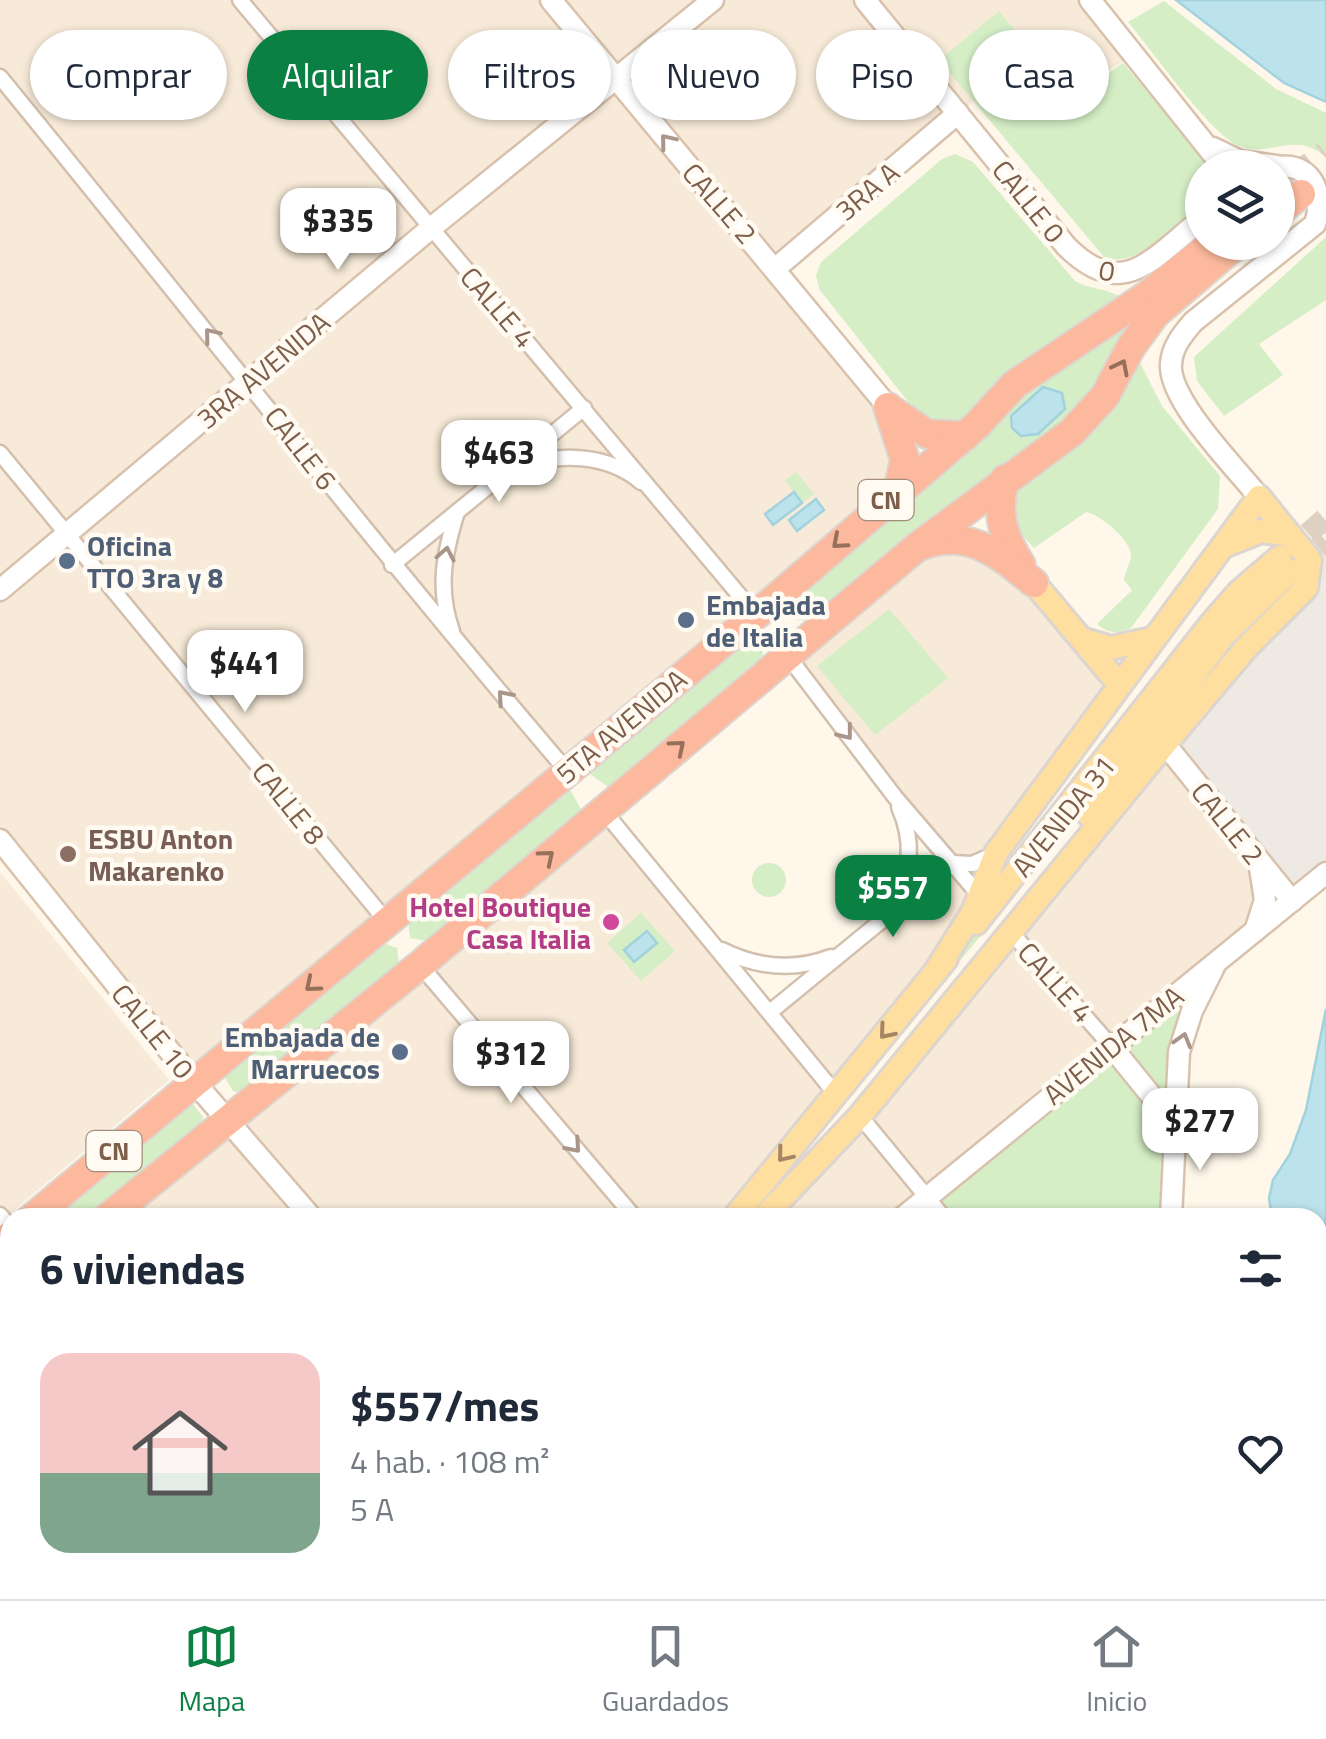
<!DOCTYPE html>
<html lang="es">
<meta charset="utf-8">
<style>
body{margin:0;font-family:"Titillium Web",sans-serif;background:#f2f2f3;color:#1f2937;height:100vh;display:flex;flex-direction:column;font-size:38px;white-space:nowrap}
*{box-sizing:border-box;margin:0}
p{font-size:32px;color:#747a83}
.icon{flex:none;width:55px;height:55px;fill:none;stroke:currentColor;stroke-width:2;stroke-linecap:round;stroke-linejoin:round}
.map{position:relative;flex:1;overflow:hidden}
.sheet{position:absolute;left:0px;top:1208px;width:1328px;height:392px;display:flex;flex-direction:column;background:#fff;border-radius:30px 30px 0 0;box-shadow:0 2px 8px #0004}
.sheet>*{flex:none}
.banner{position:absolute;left:30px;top:30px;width:1268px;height:90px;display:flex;gap:20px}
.controls{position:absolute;left:1185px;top:150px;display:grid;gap:20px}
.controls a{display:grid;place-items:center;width:110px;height:110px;border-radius:50%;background:#fff;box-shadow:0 2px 8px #0004;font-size:50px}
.price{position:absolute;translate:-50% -85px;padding:0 22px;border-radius:20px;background:#fff;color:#222;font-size:32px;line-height:65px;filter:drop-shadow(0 2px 5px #0008)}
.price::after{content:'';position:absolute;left:50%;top:60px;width:30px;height:22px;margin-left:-15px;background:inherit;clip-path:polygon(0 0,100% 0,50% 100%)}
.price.on{background:#0b8043;color:#fff}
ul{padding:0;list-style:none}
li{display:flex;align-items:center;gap:30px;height:250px;padding:0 40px}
li span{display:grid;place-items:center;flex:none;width:280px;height:200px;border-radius:30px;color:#555}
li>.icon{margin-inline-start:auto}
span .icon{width:120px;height:120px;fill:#fffc;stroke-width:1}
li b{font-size:42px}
h2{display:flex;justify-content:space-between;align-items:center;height:120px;padding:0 40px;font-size:42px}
.chip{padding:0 35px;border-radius:45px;background:#fff;box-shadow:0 2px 8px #0004;font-size:35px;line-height:90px}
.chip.on{background:#0b8043;color:#fff}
.dock{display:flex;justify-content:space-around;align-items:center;height:140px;border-top:2px solid #e0e1e3;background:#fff;font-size:28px;color:#747a83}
.dock a{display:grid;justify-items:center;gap:5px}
.dock .on{color:#0b8043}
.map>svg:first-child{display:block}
.residential{fill:#f7ead8}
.industrial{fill:#efe9e3}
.green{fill:#d5eec6}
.water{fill:#bce2eb;stroke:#a1d2dd;stroke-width:2.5}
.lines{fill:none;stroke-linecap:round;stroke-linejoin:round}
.primary-tunnel{stroke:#ded1c2;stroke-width:22;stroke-dasharray:22 11;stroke-linecap:butt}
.highway-tunnel{stroke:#ded1c2;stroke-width:28;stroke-dasharray:28 14;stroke-linecap:butt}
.street-casing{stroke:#d3bfae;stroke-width:19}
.secondary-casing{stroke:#d8c2ad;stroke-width:25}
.primary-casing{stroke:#ddd5d0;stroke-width:28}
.highway-casing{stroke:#ddd5d0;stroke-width:32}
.street{stroke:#fff;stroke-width:14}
.secondary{stroke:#fff;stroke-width:20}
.primary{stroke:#ffdfa0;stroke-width:22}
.highway{stroke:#fcb99d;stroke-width:28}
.oneway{stroke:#aa9689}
.oneway2{stroke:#96705b}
.oneway3{stroke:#a48564}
.service-dot{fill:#5c6f8a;stroke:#fffaf2;stroke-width:4}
.education-dot{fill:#8d6e63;stroke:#fffaf2;stroke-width:4}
.hotel-dot{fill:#d1479c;stroke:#fffaf2;stroke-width:4}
.labels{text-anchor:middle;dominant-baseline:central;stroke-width:9;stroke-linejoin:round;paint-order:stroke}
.shield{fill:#fffaf2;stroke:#a48d7c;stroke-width:2.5}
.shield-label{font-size:25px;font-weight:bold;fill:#7d5e4a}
.street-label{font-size:28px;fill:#7d5e4a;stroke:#fffaf2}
.service-label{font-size:28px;font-weight:bold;fill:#4e5e75;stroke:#fffaf2;text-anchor:start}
.education-label{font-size:28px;font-weight:bold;fill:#785e54;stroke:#fffaf2;text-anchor:start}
.hotel-label{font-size:28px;font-weight:bold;fill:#b23c85;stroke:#fffaf2;text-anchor:end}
</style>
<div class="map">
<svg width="1326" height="1599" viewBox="0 0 1326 1599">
<rect width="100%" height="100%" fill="#fef7ea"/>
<g class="residential">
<polygon points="0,0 1089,0 1133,55 1069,95 940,60 974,101 776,268 888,407 904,472 196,1084 0,840"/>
<polygon points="986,546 1118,683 980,896 734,1217 109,1218 603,810 770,1012 951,864 787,655 917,547"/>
<polygon points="1165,744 1292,901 944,1217 763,1218"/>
<polygon points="0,872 169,1080 0,1222"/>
<polygon points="10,1298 10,1590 436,1590 428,1599 0,1599 0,1306"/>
<polygon points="534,1590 590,1590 596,1599 527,1599"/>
<polygon points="633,1590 1133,1590 1131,1599 639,1599"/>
</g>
<polygon class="industrial" points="1326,546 1326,873 1292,901 1165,744 1307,588 1310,559"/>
<g class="green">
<path d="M1164,1L1276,89L1326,113V157C1292,129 1270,160 1237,145C1211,134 1150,48 1128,22Z"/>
<path d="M999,11L1069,95L1095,75L1100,79L1123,63L1201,155L1206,167L1202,168V199C1181,221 1136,271 1104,257L939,60Z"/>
<path d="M955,154L973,162L1075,281C1091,290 1113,289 1125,300L961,422L934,425L917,413L819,289L816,275L821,262L942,159Z"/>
<polygon points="1326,237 1326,300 1259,344 1283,375 1224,416 1197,381 1194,357"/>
<polygon points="1148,309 1078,413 1046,439 1005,463 807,621 793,619 789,600 1029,384"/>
<path d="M1138,359L1162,406L1220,476L1218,509L1131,628C1118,634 1108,634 1097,624L1132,590L1124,580C1125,572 1130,563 1131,557C1133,541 1099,514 1086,512L1034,548L1015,528L1010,500C1022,482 1035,477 1052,464C1091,435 1120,404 1138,359Z"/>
<polygon points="796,472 814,494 802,503 785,480"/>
<polygon points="889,609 948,678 875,735 817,666"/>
<polygon points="746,640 761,643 764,662 610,788 590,774 592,767"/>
<polygon points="1142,728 1002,910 747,1218"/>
<polygon points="564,789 571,791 582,811 427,941 410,938 408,919"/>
<circle cx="769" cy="880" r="17"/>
<polygon points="641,913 675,951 641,981 607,943"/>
<polygon points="380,942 397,948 399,965 244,1094 233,1091 224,1076 228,1067"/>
<polygon points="1217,961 1192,1011 1171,1217 944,1217 927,1197"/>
<polygon points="183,1104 193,1104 203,1117 202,1126 93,1217 48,1218"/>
<polygon points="1133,1590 1201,1590 1202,1599 1131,1599"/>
</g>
<g class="water">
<polygon points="1176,0 1326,0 1326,102 1284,83"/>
<polygon points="1043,387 1062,393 1065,409 1038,434 1021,436 1012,428 1011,416"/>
<polygon points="794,492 802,503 773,525 765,514"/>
<polygon points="816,499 824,510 797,531 789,520"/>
<polygon points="647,931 657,943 634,962 624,950"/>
<polygon points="1326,1009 1326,1599 1238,1599 1237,1592 1318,1590 1318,1218 1272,1217 1269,1198 1273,1180 1290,1154 1306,1110"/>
</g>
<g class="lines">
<g class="primary-tunnel">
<polyline points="1283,555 1326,518"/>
<polyline points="1293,569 1326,541"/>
</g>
<polyline class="highway-tunnel" points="1291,182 1326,154"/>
<defs>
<g id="street">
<polyline points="240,0 756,615"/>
<path d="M0,77C189,308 373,544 567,771"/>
<polyline points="0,453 387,922"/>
<path d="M519,464C561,455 605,452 641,482"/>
<polyline points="392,565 584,408"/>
<path d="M452,631C437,589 444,554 457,512"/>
<polyline points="787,655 895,797 980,896"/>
<polyline points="603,810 835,1093"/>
<path d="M894,906C911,874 914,840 899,807"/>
<polyline points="1011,932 1111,1046"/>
<path d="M722,950C758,968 794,971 831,957"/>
<polyline points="420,965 635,1218"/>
<polyline points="770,1012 952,863 972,864 993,855"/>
<polyline points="860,1116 944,1218"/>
<polyline points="0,1215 10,1227"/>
<polyline points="309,1590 317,1599"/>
<polyline points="0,1593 5,1599"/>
<polyline points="514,1599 521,1590"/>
<polyline points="820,1599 830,1590"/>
</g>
<g id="secondary">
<polyline points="551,0 888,407"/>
<path d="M865,0L1066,246C1123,303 1152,258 1202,219"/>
<polyline points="1090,0 1224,168"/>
<polyline points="1213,148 1240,161 1276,166"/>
<polyline points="776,268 958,113"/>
<path d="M1259,497C1236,468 1168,400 1171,364C1172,347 1182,335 1193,322L1315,224C1326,191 1309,159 1273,168"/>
<polyline points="0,590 431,228 713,0"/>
<polyline points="1165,744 1292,901"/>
<polyline points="0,840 196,1084 312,1218"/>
<polyline points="1255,931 1265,900 1260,868"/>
<polyline points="1111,1046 1175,1125"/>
<polyline points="902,1218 1326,873"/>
<polyline points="1171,1218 1179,1052 1192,1011 1214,967"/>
<polyline points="603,1590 609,1599"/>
<polyline points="633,1590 639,1599"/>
<polyline points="1131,1599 1133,1590"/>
</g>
<g id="primary">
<polyline points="1226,545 1261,531 1290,535"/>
<polyline points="1034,583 1118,683"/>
<polyline points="1084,640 1111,648 1152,639"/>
<polyline points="1089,815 1224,635 1291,571"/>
<polyline points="976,923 1211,624 1239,592 1280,557"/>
<polyline points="734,1218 946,959"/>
<polyline points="763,1218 860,1116 1165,744 1247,647 1306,588 1310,560 1259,497 996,853 973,912 936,971"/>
<polyline points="442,1599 449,1590"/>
<polyline points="469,1599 476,1590"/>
</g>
<g id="highway">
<polyline points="1278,212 1301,194"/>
<polyline points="888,407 905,460 898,490"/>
<polyline points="890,409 927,434 965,436"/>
<path d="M1005,479C995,512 1003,537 1021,565"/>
<path d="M923,545C969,528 1000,555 1034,583"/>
<polyline points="32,1218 756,615 977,425 1015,384 1149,294 1214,242"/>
<polyline points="107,1218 420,965 917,547 1072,432 1105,396 1131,347 1155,314 1239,242"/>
<polyline points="0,1244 10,1236"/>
<polyline points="0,1306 10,1298"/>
</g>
</defs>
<use href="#street" class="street-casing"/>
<use href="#secondary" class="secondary-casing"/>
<use href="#primary" class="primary-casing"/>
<use href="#highway" class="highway-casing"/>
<use href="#street" class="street"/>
<use href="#secondary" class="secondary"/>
<use href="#primary" class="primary"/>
<use href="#highway" class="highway"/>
</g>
<defs><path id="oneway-chevron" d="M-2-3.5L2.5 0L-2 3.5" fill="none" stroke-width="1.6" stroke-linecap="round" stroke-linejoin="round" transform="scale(2.5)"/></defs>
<g class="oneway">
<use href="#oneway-chevron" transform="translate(667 141) rotate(-129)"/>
<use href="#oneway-chevron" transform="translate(211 335) rotate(-129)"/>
<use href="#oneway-chevron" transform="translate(446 554) rotate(-79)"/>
<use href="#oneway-chevron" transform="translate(504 697) rotate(-131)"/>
<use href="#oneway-chevron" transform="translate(846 733) rotate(52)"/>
<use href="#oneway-chevron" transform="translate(1183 1040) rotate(-74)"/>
<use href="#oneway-chevron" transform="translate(574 1146) rotate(49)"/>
</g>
<g class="oneway2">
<use href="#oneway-chevron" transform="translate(1121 367) rotate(-63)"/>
<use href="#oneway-chevron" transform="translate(839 542) rotate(139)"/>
<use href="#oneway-chevron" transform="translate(678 747) rotate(-40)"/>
<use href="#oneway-chevron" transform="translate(547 857) rotate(-40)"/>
<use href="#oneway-chevron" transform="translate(312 985) rotate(140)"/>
</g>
<g class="oneway3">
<use href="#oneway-chevron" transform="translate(886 1032) rotate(130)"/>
<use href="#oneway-chevron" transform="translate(784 1155) rotate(129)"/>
</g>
<g class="service-dot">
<circle cx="67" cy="561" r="10"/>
<circle cx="686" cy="620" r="10"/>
<circle cx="400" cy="1052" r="10"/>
</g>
<circle class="education-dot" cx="68" cy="854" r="10"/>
<circle class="hotel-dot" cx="611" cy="922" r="10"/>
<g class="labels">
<g class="shield">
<rect x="858.5" y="480" width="55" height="40" rx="8"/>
<rect x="86.5" y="1131" width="55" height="40" rx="8"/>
</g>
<g class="shield-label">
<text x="886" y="500">CN</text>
<text x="114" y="1151">CN</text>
</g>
<g class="street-label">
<text transform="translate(867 191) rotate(-40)">3RA A</text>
<text transform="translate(1029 201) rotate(51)">CALLE 0</text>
<text transform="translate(720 203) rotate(49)">CALLE 2</text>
<text transform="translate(1107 270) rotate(10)">0</text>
<text transform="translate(498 307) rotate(49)">CALLE 4</text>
<text transform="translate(263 370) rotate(-40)">3RA AVENIDA</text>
<text transform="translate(301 448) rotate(52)">CALLE 6</text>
<text transform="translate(621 726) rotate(-40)">5TA AVENIDA</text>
<text transform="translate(289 803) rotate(51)">CALLE 8</text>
<text transform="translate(1063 816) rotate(-51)">AVENIDA 31</text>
<text transform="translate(1228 823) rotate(51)">CALLE 2</text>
<text transform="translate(1056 982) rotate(48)">CALLE 4</text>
<text transform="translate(153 1031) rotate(51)">CALLE 10</text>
<text transform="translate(1113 1045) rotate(-39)">AVENIDA 7MA</text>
</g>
<g class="service-label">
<text x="87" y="545">Oficina<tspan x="87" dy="32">TTO 3ra y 8</tspan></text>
<text x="706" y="604">Embajada<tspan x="706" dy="32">de Italia</tspan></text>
<text x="380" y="1036" text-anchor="end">Embajada de<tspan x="380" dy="32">Marruecos</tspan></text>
</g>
<g class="education-label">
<text x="88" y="838">ESBU Anton<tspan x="88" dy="32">Makarenko</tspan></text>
</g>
<g class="hotel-label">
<text x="591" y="906">Hotel Boutique<tspan x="591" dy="32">Casa Italia</tspan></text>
</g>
</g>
</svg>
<div class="controls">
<a><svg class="icon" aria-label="layers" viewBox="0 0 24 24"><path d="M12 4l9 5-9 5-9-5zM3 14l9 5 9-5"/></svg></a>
</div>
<b class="price" style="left:338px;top:273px">$335</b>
<b class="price" style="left:499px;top:505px">$463</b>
<b class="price" style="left:245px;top:715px">$441</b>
<b class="price on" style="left:893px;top:940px">$557</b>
<b class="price" style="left:511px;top:1106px">$312</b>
<b class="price" style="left:1200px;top:1173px">$277</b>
<div class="banner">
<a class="chip">Comprar</a>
<a class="chip on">Alquilar</a>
<a class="chip">Filtros</a>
<a class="chip">Nuevo</a>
<a class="chip">Piso</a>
<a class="chip">Casa</a>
</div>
<section class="sheet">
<h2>6 viviendas<svg class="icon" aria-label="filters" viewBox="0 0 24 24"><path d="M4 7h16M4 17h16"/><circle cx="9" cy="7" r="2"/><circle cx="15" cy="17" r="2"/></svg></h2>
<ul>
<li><span style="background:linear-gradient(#f6c9c9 60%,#7fa58c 0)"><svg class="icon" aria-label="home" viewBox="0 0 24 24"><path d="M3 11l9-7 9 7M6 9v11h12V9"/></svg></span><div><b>$557/mes</b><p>4 hab. · 108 m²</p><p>5 A</p></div><svg class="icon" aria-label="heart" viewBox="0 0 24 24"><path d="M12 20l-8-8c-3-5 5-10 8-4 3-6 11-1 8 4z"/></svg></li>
</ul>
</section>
</div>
<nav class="dock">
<a class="on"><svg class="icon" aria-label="map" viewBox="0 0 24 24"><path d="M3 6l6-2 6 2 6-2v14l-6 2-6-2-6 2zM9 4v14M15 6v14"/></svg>Mapa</a>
<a><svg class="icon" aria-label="saved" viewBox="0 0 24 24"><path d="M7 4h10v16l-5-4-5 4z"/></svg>Guardados</a>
<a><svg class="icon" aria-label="home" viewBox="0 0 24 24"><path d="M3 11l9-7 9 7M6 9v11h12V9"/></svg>Inicio</a>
</nav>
